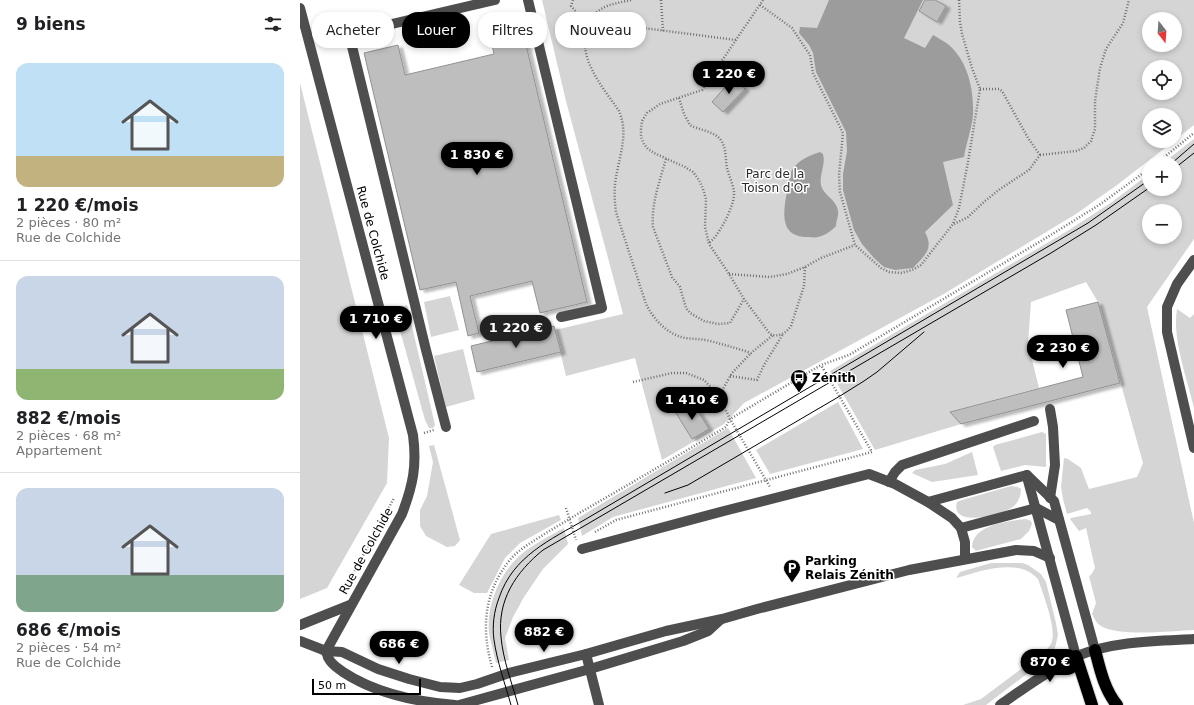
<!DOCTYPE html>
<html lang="fr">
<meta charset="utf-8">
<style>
body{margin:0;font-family:"DejaVu Sans",sans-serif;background:#f6f6f6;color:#202124;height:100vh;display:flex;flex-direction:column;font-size:15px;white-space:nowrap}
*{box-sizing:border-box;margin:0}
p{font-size:13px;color:#757577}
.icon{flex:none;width:22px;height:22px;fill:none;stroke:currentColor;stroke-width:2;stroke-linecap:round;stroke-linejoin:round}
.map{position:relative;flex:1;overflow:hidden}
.sheet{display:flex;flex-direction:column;background:#fff;width:300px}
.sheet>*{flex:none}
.top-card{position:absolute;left:12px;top:12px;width:380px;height:36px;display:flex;gap:8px}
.needle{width:26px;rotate:163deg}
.fabs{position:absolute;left:842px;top:12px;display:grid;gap:8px}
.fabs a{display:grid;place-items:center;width:40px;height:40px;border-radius:50%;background:#fff;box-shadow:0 2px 6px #0003;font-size:20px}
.scale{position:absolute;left:12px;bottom:10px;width:109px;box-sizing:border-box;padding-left:4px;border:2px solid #000;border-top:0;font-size:11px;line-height:14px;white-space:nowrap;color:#000;-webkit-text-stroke:3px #fff;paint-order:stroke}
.price{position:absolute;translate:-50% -34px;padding:0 9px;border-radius:14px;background:#000;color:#fff;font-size:13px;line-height:26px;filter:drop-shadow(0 1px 2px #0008)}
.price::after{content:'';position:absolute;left:50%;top:24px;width:12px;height:9px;margin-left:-6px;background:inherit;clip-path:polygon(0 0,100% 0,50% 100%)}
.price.active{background:#222;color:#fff}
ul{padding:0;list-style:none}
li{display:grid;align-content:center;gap:8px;height:212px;padding:0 16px}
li+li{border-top:1px solid #e0e0e0}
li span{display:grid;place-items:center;height:124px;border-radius:12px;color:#555}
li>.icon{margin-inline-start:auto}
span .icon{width:72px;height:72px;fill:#fffc;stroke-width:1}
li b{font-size:17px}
h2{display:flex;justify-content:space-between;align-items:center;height:48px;padding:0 16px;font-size:17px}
.chip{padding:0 14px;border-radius:16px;background:#fff;box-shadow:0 2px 6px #0003;font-size:14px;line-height:36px}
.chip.active{background:#000;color:#fff}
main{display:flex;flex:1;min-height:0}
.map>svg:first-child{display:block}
.green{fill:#d5d5d5;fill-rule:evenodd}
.water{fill:#9c9c9c}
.building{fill:#bebebe;stroke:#929292;filter:url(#shadow)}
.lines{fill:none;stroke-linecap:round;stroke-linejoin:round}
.highway-casing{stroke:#dbdbdb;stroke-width:14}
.path{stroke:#707070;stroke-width:2.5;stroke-dasharray:1 2;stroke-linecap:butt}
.minor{stroke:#4e4e4e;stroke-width:10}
.highway{stroke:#000;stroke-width:12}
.tram{stroke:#000;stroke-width:1}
.labels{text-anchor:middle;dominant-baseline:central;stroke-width:3;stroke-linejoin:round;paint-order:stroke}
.park-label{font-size:12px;fill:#2c2c2c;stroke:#fff}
.street-label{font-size:12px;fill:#000;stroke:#fff}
.poi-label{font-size:12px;font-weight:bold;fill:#000;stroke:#fff;text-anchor:start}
</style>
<main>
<section class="sheet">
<h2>9 biens<svg class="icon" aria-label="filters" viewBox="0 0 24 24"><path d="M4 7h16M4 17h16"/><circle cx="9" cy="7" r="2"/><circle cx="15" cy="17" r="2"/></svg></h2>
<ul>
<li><span style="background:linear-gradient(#bfe0f5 75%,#c2b280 0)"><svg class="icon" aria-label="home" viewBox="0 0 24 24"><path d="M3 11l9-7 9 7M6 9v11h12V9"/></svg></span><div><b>1 220 €/mois</b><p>2 pièces · 80 m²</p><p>Rue de Colchide</p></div></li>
<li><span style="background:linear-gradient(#c9d6e8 75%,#8fb573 0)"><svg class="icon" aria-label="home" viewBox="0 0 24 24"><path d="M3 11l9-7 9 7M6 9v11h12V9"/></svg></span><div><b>882 €/mois</b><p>2 pièces · 68 m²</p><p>Appartement</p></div></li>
<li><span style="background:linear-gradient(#c9d6e8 70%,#7fa58c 0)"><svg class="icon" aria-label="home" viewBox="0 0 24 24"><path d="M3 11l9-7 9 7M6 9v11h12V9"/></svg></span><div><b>686 €/mois</b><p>2 pièces · 54 m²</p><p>Rue de Colchide</p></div></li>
</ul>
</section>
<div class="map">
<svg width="894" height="705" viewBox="0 0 894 705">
<defs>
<filter id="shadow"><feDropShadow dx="4.5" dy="2.5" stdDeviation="1" flood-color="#0004"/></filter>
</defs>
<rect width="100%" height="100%" fill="#fff"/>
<g class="green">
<path d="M242,0H894V125L875,140V115H849V141H874L817,185L776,214L642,295L444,403L424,424L362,460L335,358L266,376L255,330L323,314L266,101ZM849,19H875V45H849ZM849,67H875V93H849Z"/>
<polygon points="0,83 89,438 87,483 27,588 0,599"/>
<path d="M894,139V239L847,307L894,523V630C873,631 818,637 801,626C797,624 794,618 792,614L796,603L789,576L791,575L795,568L786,528L779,531L770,519L771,518L791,514V512L787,508L767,514L763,499L761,487L764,458L768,459L781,468L789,489L837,477L843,463L798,302L786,282L731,302L728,343L739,388L652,411L653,415L661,424L575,450L530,371L769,230L812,202L849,174V189H875V163H863ZM849,211H875V237H849Z"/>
<polygon points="150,296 159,330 131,337 124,302"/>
<polygon points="107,305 135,425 133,428 129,428 125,420 94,309"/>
<path d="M877,309L890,318L894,314V408C887,378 872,339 877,309Z"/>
<polygon points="163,349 175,399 146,407 134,356"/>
<polygon points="538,402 563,449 470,474 456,450"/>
<polygon points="428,428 456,478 313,517 282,536 278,518"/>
<polygon points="742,432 746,434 746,467 725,465 701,471 693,447 695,445"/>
<polygon points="134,445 160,540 155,546 147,547 126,536 120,526 120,510 127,496 133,462 129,446"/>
<polygon points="672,452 678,475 632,482 612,473 615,470 645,464"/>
<path d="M711,486L718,487L721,489C721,495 719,501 714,506C704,515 649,529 657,502L662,500Z"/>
<polygon points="259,515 261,520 220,543 205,558 187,593 174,593 159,585 191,534"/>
<path d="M726,519L731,521L732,524L729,531L721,539L679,550L676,551L672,547C673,524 709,521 726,519Z"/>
<path d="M264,528L268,544L243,569L224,597L213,617L205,638L209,660L196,663C194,654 191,643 189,633C186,604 201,570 224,552C236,543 251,535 264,528Z"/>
<path d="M691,563H722L728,565L741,574L746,582L756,623L758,635L756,644L754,650L726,670L728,673L686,705H663L681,699L745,651C748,648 751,645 752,641C756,626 743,594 738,579C718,557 681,571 656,578L660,572Z"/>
</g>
<g class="water">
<path d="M529,0H623L604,38L625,48L633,35C638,38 644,41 649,45C668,62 674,89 673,115C672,128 666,144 664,157L643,162L653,205L625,232C634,249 625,255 613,268L595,270L584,267L574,258L562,244L554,230L543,190V174L547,151L546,132L516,72L513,53L509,45L499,33L500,27L517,28Z"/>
<path d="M520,152L523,154C526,164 519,175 521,185C523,195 537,200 538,211C539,215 536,221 536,226C528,234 520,239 509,237C505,237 500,237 496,235C479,229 485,204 487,191C488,184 489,176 492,170C498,160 510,155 520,152Z"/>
</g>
<g class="building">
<polygon points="625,0 635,0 646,6 637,22 619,11"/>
<polygon points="223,32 287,302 240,313 232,281 170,296 179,333 168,336 156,282 120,290 64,53 98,45 105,75 194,54 191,40"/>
<polygon points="434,77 445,89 423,112 412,102"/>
<polygon points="798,302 820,383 661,424 650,412 783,377 766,310"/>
<polygon points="254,326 261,352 177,372 171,346"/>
<polygon points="393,403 409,429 392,439 376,413"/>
</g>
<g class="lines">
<defs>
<g id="highway">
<path d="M795,650C800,669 804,689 817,705"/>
<polyline points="776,656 792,705"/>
</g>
</defs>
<use href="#highway" class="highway-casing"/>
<g class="path">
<polyline points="273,0 271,6 278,14 289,21 436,40"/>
<path d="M331,0C323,2 315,3 307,6C297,10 290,18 287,28C277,59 303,87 319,111C328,132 321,151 317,172C314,185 314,198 316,212L346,304C354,320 367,334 385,338C392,339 399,339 406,340C422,344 436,348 451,353L473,335"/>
<polyline points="361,0 363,31"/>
<path d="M463,0L402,90L360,104L347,113L342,121L341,129V137L344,144L348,149L354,153L385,167L393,172L399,180L403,189L406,199L405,227L409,244L429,274L444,299L470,334L473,335C481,336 486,333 491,326L504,286L505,267"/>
<polyline points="460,5 492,28 510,55 513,73 543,133 539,175 540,192 555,245 581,268 589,272 601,273 612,270 621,265 653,224 659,208 668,162 680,89 672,68 662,34 660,22 659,0"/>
<polyline points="680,89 699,89 702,91 728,138 740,155"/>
<path d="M379,98L384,114L390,125C399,130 413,131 420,139C427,148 425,158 427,168C429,176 433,184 434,192C435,203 424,225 417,234C415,238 412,240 409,243"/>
<polyline points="740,155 776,151 784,148 791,141 795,129 795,101 800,68 806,49 823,23 829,0"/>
<path d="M366,159C360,180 351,204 353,227L372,277L380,287L386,308L390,313L404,321L418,324L430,323L444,299"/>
<polyline points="857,163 894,133"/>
<polyline points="654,224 668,217 685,201 700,189 729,170 740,155"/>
<polyline points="429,274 470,277 487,274 505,267 521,258 555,245"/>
<polyline points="430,376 457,380 464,365 483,334"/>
<polyline points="333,382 372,373 386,373 404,380 419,396 430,419 470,487"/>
<polyline points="419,396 432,373 451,353"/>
<polyline points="124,433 134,430"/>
<polyline points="266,508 276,540"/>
<polyline points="295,532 316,520 572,452 521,365"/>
<polyline points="46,587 94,498"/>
<path d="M192,667C181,628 184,593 209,561C216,552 226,546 235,540C249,531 263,523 276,515C326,486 376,457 426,427L430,419L521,365L549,355L746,238L799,205L849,169"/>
</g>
<g class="minor">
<polyline points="228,0 302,308 261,317"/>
<path d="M0,8L113,435C117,466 113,485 102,514L26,651"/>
<polyline points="894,260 877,284 867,307 867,332 894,448"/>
<polyline points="146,427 126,350 49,34 195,0"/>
<polyline points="727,475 754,501 795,650"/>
<polyline points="727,477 776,656"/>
<polyline points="589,482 595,472 602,465 734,421"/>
<polyline points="750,498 755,465 753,427 750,409"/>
<polyline points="628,502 727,475"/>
<polyline points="661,528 736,508 759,520"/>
<polyline points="282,549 424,511 569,474 595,484 628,502 652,518 661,528 665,542 665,559"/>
<polyline points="0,625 50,605"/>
<polyline points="0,641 26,651 42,652 78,669 109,679 140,687 160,688 177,684 209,673 286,654 299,705"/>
<path d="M26,651C27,653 27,657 29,659C32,665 38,668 43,672C75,693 117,702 155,705"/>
<polyline points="286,654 366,631 422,619 457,609 609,570 716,550 734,551 750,558"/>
<polyline points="159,705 290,669 383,641 408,631 420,620"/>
<path d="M700,705C720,691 739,677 761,665C766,662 771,658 777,656C814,641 855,641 894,639"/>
</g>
<use href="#highway" class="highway"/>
<g class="tram">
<polyline points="872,163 894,144"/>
<polyline points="875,168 894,153"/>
<polyline points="365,493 388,485 540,396 564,381 577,372 624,332"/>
<path d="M211,705C205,684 197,661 194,640C192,626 194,611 199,598C213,556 250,540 286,519L788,223L849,180"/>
<path d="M218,705C212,683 203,660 201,637C197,600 216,572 243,550L751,253L796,225L849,188"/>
</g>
</g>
<defs>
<symbol id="bus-pin" viewBox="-11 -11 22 30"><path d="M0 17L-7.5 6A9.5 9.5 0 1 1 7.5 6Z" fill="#000" stroke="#fff"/><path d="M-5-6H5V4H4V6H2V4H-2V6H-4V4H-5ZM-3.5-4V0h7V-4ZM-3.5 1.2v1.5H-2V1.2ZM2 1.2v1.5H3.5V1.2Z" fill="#fff"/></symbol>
<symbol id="parking-pin" viewBox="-11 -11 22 30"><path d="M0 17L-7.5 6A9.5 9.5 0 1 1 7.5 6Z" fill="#000" stroke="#fff"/><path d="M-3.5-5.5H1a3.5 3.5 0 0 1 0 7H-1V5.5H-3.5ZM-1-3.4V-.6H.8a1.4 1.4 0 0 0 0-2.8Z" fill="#fff"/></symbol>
</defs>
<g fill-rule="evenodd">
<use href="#bus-pin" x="489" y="368" width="20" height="27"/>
<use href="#parking-pin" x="482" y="558" width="20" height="27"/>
</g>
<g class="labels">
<g class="park-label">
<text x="475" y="174">Parc de la<tspan x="475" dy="14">Toison d'Or</tspan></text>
</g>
<g class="street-label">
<text transform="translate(73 233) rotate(75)">Rue de Colchide</text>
<text transform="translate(66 551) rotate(-61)">Rue de Colchide</text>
</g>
<g class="poi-label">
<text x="512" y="378">Zénith</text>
<text x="505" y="561">Parking<tspan x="505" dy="14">Relais Zénith</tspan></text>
</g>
</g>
</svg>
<div class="fabs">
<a><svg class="needle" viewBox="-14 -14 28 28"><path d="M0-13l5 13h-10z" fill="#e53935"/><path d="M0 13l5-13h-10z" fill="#757577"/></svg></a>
<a><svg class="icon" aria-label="locate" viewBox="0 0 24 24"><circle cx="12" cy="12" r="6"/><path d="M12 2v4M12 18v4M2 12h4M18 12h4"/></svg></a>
<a><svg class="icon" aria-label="layers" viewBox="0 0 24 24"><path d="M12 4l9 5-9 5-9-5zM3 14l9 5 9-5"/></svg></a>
<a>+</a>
<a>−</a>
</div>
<div class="scale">50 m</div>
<b class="price" style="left:429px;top:95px">1 220 €</b>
<b class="price" style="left:177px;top:176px">1 830 €</b>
<b class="price" style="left:76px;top:340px">1 710 €</b>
<b class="price active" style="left:216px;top:349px">1 220 €</b>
<b class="price" style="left:763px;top:369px">2 230 €</b>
<b class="price" style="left:392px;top:421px">1 410 €</b>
<b class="price" style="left:244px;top:653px">882 €</b>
<b class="price" style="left:99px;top:665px">686 €</b>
<b class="price" style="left:750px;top:683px">870 €</b>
<div class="top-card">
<a class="chip">Acheter</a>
<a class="chip active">Louer</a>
<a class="chip">Filtres</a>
<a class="chip">Nouveau</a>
</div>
</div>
</main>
